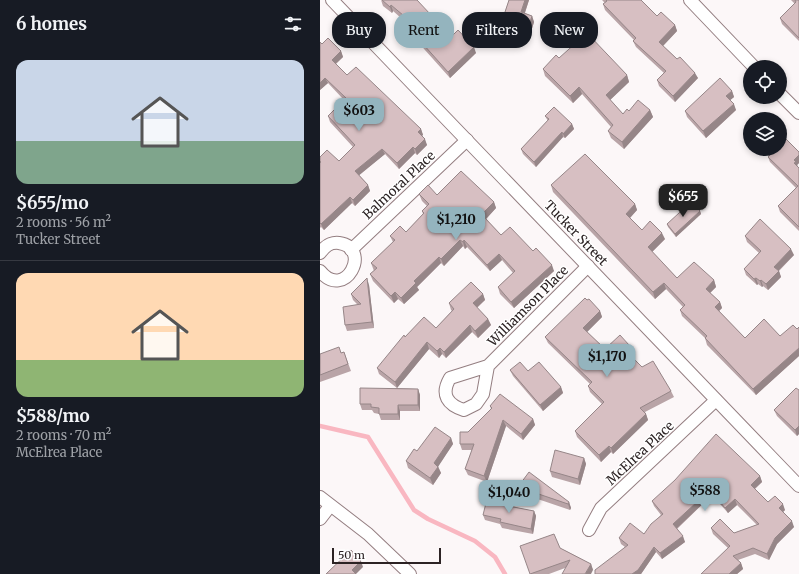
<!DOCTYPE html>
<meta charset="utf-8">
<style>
body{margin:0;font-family:Merriweather,serif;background:#242831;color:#f1f3f6;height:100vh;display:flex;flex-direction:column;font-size:15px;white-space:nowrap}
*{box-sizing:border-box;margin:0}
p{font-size:13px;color:#9ea1a6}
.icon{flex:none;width:22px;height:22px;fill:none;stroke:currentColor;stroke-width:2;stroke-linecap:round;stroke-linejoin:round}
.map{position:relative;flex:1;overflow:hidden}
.side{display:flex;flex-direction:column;background:#171b24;width:320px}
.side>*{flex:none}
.hud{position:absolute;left:12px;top:12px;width:380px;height:36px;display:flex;gap:8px}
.tools{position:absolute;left:423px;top:60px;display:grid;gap:8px}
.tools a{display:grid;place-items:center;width:44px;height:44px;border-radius:50%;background:#171b24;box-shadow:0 2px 6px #0003;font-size:20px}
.scale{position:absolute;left:12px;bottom:10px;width:109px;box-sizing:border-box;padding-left:4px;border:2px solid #2c2324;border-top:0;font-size:11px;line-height:14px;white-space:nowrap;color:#2c2324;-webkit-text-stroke:3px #fff;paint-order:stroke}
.price{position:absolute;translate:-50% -34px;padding:0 9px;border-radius:8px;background:#94b4be;color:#111;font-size:13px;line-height:26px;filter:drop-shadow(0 1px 2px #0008)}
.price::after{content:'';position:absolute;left:50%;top:24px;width:12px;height:9px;margin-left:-6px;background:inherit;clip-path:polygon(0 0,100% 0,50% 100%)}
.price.on{background:#222;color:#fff}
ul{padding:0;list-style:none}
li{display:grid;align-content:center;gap:8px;height:212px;padding:0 16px}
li+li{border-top:1px solid #363941}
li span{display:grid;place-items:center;height:124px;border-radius:12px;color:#555}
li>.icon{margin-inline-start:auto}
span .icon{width:72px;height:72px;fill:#fffc;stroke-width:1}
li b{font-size:17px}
h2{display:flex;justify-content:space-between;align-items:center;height:48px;padding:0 16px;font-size:17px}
.chip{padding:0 14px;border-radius:16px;background:#171b24;box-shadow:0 2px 6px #0003;font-size:14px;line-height:36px}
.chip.on{background:#94b4be;color:#111}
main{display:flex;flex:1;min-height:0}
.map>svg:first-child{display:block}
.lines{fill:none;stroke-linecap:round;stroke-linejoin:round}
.stream{stroke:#f9b7c1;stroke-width:4.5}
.minor-casing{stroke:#947e81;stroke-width:14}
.minor{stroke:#fff;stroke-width:12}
.wall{fill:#b9a4a7}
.shaded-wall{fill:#968688}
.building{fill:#d7bfc2;stroke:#968688}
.labels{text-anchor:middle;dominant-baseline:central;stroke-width:3;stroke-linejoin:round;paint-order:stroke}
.street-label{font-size:13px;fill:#2c2324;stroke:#fff}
</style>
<main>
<section class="side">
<h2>6 homes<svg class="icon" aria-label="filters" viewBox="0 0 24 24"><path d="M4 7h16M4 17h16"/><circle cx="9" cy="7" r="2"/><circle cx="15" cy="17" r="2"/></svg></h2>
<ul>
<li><span style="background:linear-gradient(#c9d6e8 65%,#7fa58c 0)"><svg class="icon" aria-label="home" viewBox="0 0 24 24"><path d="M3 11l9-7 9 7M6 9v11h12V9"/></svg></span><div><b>$655/mo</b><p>2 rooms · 56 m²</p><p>Tucker Street</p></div></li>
<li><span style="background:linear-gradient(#ffd9b3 70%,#8fb573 0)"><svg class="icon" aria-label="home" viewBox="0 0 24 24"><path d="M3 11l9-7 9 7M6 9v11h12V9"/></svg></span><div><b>$588/mo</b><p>2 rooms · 70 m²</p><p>McElrea Place</p></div></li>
</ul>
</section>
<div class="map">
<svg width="479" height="574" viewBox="0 0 479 574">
<rect width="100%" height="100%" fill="#fcf7f8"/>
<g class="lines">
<polyline class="stream" points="0,426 48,437 94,510 108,519 155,541 175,557 185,574"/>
<defs>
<g id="minor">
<polyline points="12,0 479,486"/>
<polyline points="370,0 434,67"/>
<polyline points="460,94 479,113"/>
<polyline points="31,250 147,140"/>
<path d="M0,253C5,246 10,242 19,243C53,248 25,302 0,271"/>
<path d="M168,366L130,378C120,395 128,405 144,410L156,404L163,394L168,366L268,266"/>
<polyline points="0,497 48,534 90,574"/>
<polyline points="0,519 10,506"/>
<polyline points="269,530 281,508 396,400"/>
</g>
</defs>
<use href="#minor" class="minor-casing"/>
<use href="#minor" class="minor"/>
</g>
<g class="wall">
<polygon points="61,0 125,30 156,53 130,78 88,31 86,25 88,24 73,11 72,13 63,6"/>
<polygon points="189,0 209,0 205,13 212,16 214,22 210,35 202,32 201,36 183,30 181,24"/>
<polygon points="282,0 321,0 337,16 355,25 357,31 343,46 378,78 355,102 339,86 337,80 344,73 316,47 313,41 314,40 285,10 283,4 285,3"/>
<polygon points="471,0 479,0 479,41 462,24 460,18 475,4"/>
<polygon points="2,44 21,51 23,57 16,64 27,75 101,129 103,135 102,136 107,145 97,155 95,153 79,169 65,154 39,175 48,185 50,191 35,206 32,203 4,230 1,227 0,228 0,157 19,161 33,147 10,122 8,116 24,100 8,83 0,90"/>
<polygon points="239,58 307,75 309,82 290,100 303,114 309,111 330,110 333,117 304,149 291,138 288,131 291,127 262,94 253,103 225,76 223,69"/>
<polygon points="412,91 414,97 410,100 416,110 386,138 367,117 365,111"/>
<polygon points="225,116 252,124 254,129 245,138 243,137 216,167 203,154 201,149 228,121"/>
<polygon points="441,149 460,149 479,152 479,163 477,165 479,168 479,231 460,212 458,206 476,188 450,162 448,157 449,156"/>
<polygon points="231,185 315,204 317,210 310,218 322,230 345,239 332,252 357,278 394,280 396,287 390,293 400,302 402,308 399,311 425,338 460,336 477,329 479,327 479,356 436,395 387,345 385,338 362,316 360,310 363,307 346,289 335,299 233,192"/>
<polygon points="99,194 117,195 174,202 176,208 166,219 167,220 181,235 213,251 234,271 194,308 180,294 178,287 193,273 182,260 170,271 147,247 145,249 143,246 124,266 121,263 97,287 99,290 84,304 78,299 74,303 53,281 50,274 54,271 51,263 73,242 70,236 86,232 103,214 102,211 107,206 102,201"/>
<polygon points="380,211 381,214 356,237 348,227 347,224"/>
<polygon points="425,236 474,255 459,271 461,277 448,290 443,286 442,287 438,284 437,285 426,275 424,269 439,253 427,242"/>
<polygon points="49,285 54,328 27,331 25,325 38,305 33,300 31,294"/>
<polygon points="163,294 165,300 157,308 168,319 171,325 158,338 152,332 126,358 122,354 119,358 109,349 77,388 98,389 100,395 100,411 80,411 80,420 61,420 59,414 54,413 52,410 42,410 40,404 77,388 59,374 57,368 85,337 116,328 132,311 131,310 129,303"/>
<polygon points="280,311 282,317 267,332 285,349 309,345 312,352 309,354 322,367 351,391 354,397 325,412 326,414 328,420 293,454 291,452 281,462 257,437 255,431 282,404 270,392 268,386 270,384 228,343 225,337"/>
<polygon points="24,352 31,371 0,382 0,354 21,353"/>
<polygon points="190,370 208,371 241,387 243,393 223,411 193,376"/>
<polygon points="479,390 479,434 477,436 457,416 454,410"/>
<polygon points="170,406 213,419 215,425 203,440 186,426 167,482 148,475 145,469 152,450 142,450 140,444 148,432 171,409"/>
<polygon points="131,438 133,444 118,466 121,473 113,485 88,468 86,461 97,451"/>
<polygon points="264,458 266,464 260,485 232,477 230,471"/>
<polygon points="440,476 442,482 435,489 448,502 465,510 463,512 474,527 457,544 449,560 435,554 418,560 421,563 423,569 417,574 381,574 408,548 393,534 391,528 414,533 437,525 417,505 408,513 392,495 357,529 365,542 342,559 336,552 321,574 275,574 305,547 301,544 299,538 324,534 341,515 334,506 332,501"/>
<polygon points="198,487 249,502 251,508 250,510 200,493"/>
<polygon points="179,504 214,511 216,516 213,534 182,528 180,524 165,520 163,515"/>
<polygon points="240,548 271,564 273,570 245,568 229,574 210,574"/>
</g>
<g class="shaded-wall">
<polygon points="205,0 209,0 203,18 201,12"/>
<polygon points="71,5 73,11 72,13 70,7"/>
<polygon points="212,16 214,22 210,35 208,28"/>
<polygon points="355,25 357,31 341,48 339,42"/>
<polygon points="200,26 202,32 201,36 199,29"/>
<polygon points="154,47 156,53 130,78 128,72"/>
<polygon points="21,51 23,57 14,65 12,60"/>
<polygon points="375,73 378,78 355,102 353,96"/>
<polygon points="307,75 309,82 288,102 286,95"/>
<polygon points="5,78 8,83 0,90 0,83"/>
<polygon points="259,87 262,94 253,103 250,96"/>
<polygon points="412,91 414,97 408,102 406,96"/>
<polygon points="414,104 416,110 386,138 383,131"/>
<polygon points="330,110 333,117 304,149 302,142"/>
<polygon points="252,124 254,129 245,138 243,134"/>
<polygon points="101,129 103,135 100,137 98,132"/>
<polygon points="242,132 243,137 216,167 214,162"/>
<polygon points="105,139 107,145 97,155 95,149"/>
<polygon points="93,147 95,153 79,169 77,163"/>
<polygon points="62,149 65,154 37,177 35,171"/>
<polygon points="479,155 479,163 477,165 478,167 474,163 474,160"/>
<polygon points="48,185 50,191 35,206 33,200"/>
<polygon points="30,197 32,203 4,230 1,224"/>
<polygon points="174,202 176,208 166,219 168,223 167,224 163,213"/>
<polygon points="315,204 317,210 308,220 306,214"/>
<polygon points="380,211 381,214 356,237 355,234"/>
<polygon points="342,233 345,239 330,254 328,247"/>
<polygon points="140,240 143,246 124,266 121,259"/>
<polygon points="144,240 147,247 145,249 143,242"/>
<polygon points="471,249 474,255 456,273 454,267"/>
<polygon points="179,254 182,260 170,271 167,265"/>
<polygon points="119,257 121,263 97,287 99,290 84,304 81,298 94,281"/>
<polygon points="232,265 234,271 194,308 191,302"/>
<polygon points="459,271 461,277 448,290 446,284"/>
<polygon points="47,278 49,285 54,328 52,322"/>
<polygon points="436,278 438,284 437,285 434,279"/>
<polygon points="394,280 396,287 388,295 386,289"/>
<polygon points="441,280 443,286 442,287 440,281"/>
<polygon points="344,283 346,289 335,299 333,292"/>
<polygon points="75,292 78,299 74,303 71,296"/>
<polygon points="163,294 165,300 155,309 153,303"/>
<polygon points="400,302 402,308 397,313 395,307"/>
<polygon points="280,311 282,317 265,334 263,328"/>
<polygon points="168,319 171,325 158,338 155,331"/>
<polygon points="150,325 152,332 126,358 124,352"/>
<polygon points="107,342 109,349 77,388 75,382"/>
<polygon points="309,345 312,352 307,356 305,350"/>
<polygon points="120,348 122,354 119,358 117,351"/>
<polygon points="479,348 479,356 436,395 433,389"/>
<polygon points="241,387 243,393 223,411 220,405"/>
<polygon points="98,389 100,395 100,411 98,405"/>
<polygon points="78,405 80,411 80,420 78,414"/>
<polygon points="326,414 328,420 293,454 291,448"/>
<polygon points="213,419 215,425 203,440 201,434"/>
<polygon points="183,420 186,426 167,482 164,476"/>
<polygon points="479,426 479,434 477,436 475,430"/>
<polygon points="131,438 133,444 116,470 114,463"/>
<polygon points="289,446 291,452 281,462 279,455"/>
<polygon points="264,458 266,464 260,485 258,479"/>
<polygon points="118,467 121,473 113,485 110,478"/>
<polygon points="440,476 442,482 433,490 431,485"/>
<polygon points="390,490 392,495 355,530 353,524"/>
<polygon points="415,499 417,505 408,513 405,508"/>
<polygon points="249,502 251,508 250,510 248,504"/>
<polygon points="463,504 465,510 461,514 459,508"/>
<polygon points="214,511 216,516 213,534 211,529"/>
<polygon points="472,521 474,527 457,544 449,560 447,554 455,538"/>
<polygon points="363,536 365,542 342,559 340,553"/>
<polygon points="334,547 336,552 321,574 312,574"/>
<polygon points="41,561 43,567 36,574 32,570"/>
<polygon points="421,563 423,569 417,574 409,574"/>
<polygon points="271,564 273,570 271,574 265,574"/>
</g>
<g class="building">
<polygon points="62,0 97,0 125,30 126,29 132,36 138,30 154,47 128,72 86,25 90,21 71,5 70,7"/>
<polygon points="189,0 205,0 201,12 212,16 208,28 200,26 199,29 181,24"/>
<polygon points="286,0 321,0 337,16 341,12 355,25 339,42 357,59 360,57 375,73 353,96 337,80 346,71 313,41 316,38 283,4 287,1"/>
<polygon points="475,0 479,0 479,38 460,18 476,2"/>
<polygon points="267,33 307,75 286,95 303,114 307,109 309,111 318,100 330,110 302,142 288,131 293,125 259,87 250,96 223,69 236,55 239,58"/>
<polygon points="8,38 21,51 12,60 27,75 36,67 101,129 98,132 105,139 95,149 93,147 77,163 62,149 35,171 48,185 33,200 30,197 1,224 0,223 0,163 1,162 0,161 0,157 7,150 19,161 35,145 8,116 26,98 5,78 0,83 0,42 2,44"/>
<polygon points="400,78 412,91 406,96 414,104 383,131 365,111"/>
<polygon points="234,107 252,124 243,134 242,132 214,162 201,149 229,119 225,116"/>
<polygon points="460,133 479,152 479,155 474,160 476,162 474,163 479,168 479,227 458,206 478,186 448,157 451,154 445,149 460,149"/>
<polygon points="265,154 315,204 306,214 322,230 330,221 342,233 328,247 357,278 374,262 394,280 386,289 400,302 395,307 425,338 444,319 460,336 473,325 477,329 479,327 479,348 433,389 385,338 387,336 360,310 365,305 344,283 333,292 231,185"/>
<polygon points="141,171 174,202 163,213 165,216 164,217 181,235 190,227 213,251 216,248 232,265 191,302 178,287 195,271 179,254 167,265 144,240 143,242 140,240 121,259 119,257 94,281 96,283 81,298 75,292 71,296 50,274 57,268 51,263 75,240 70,236 80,226 86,232 104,213 102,211 109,204 99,194 108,185 117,195"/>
<polygon points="371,202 380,211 355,234 347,224"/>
<polygon points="440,219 471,249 454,267 459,271 446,284 441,280 440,281 436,278 434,279 424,269 441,251 425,236"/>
<polygon points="47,278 52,322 25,325 23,307 41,304 31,294"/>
<polygon points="151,282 163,294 153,303 168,319 155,331 150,325 124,352 120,348 117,351 107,342 75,382 57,368 84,335 85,337 104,317 116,328 134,309 129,303"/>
<polygon points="265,298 267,300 269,299 280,311 263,328 285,349 300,335 309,345 305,350 322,367 333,361 351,391 320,408 326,414 291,448 289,446 279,455 255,431 284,402 268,386 272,382 225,337"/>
<polygon points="19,347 21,353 24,352 28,364 0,375 0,354"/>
<polygon points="200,362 208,371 219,362 241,387 220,405 190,370"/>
<polygon points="40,388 98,389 98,405 78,405 78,414 59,414 59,408 51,407 51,404 40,404"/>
<polygon points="476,388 479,390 479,426 475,430 454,410"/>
<polygon points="180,394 213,419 201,434 183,420 164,476 145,469 154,444 140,444 140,432 148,432 172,408 170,406"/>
<polygon points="115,427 131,438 114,463 118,467 110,478 86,461 94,449 97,451"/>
<polygon points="396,434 440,476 431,485 448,502 455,496 463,504 459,508 472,521 455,538 447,554 433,548 413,556 421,563 409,574 381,574 410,546 391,528 400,519 414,533 439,524 415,499 405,508 390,490 353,524 363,536 340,553 334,547 318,570 312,574 275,574 275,570 308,545 299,538 310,523 324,534 331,524 343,514 332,501 355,480"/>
<polygon points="235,450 264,458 258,479 230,471"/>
<polygon points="209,472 249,502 248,504 198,487"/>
<polygon points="167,499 178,502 178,504 214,511 211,529 180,522 181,519 163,515"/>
<polygon points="234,534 240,548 271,564 265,574 242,574 250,560 210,574 200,546"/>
<polygon points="31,550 41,561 32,570 36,574 6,574"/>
</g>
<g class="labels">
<g class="street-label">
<text transform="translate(79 185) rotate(-43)">Balmoral Place</text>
<text transform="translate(256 233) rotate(46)">Tucker Street</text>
<text transform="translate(208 306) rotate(-45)">Williamson Place</text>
<text transform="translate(320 453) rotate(-43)">McElrea Place</text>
</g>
</g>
</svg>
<div class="tools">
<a><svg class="icon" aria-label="locate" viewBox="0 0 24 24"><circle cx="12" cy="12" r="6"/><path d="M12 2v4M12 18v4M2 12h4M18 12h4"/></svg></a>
<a><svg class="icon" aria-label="layers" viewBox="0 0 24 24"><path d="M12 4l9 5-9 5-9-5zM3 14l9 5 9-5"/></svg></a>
</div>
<div class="scale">50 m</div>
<b class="price" style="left:39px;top:132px">$603</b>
<b class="price on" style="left:363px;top:218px">$655</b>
<b class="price" style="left:136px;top:241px">$1,210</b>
<b class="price" style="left:287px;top:378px">$1,170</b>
<b class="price" style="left:385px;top:512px">$588</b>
<b class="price" style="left:189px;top:514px">$1,040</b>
<div class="hud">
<a class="chip">Buy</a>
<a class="chip on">Rent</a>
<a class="chip">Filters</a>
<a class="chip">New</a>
</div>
</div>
</main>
